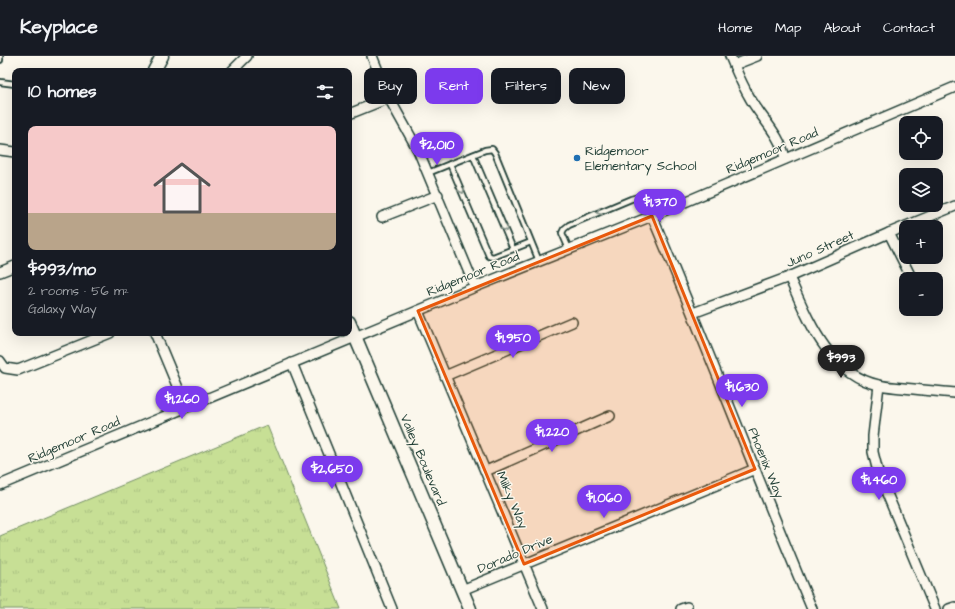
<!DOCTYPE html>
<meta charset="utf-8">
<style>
body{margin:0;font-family:"Architects Daughter",sans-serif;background:#242831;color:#f1f3f6;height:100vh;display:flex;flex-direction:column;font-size:15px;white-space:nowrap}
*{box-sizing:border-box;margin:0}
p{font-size:13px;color:#9ea1a6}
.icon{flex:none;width:22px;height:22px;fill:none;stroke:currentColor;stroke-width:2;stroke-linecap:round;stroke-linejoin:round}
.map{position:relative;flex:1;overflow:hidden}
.side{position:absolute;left:12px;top:12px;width:340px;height:268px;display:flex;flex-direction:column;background:#171b24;border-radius:8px;box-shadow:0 4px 16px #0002}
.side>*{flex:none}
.top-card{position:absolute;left:364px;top:12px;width:380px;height:36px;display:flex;gap:8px}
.controls{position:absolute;left:899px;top:60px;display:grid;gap:8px}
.controls a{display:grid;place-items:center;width:44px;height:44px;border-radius:8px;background:#171b24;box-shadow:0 4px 16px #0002;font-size:20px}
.price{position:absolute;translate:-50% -34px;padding:0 9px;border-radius:14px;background:#7c3aed;color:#fff;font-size:13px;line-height:26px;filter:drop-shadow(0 1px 2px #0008)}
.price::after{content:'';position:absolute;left:50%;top:24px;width:12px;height:9px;margin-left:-6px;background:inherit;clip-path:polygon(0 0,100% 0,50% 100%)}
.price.active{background:#222;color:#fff}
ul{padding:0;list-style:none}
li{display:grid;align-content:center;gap:8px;height:212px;padding:0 16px}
li span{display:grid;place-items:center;height:124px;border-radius:8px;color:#555}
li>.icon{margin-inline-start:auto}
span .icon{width:72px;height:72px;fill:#fffc;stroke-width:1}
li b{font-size:17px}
h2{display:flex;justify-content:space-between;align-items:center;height:48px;padding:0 16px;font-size:17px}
.tag{padding:0 14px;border-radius:8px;background:#171b24;box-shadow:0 4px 16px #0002;font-size:14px;line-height:36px}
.tag.active{background:#7c3aed;color:#fff}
header{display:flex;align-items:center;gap:24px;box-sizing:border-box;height:56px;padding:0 20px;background:#171b24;border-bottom:1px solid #363941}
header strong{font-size:19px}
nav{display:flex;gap:22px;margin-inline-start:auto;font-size:14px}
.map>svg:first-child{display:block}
.grass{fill:url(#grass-tufts);stroke:#738e64}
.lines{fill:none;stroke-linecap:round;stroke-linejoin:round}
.lane-casing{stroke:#1f3d34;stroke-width:8}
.street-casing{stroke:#1f3d34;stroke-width:12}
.secondary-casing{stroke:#1f3d34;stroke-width:15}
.lane{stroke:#fbf7ec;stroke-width:4.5}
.street{stroke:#fbf7ec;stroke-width:9}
.secondary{stroke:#fbf7ec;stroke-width:12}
.oneway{stroke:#8d9a90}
.marked{fill:#e8590c;fill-opacity:0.2;stroke:#e8590c;stroke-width:3;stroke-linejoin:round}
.poi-dot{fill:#1f6fb2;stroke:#fbf7ec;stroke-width:1.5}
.labels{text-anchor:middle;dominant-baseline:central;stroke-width:3;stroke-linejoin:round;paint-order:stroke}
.poi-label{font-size:13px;fill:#1f3d34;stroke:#fbf7ec;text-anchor:start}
.street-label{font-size:13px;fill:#1f3d34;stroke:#fbf7ec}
</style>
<header>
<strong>Keyplace</strong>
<nav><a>Home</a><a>Map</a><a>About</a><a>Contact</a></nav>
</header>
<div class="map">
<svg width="955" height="553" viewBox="0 0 955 553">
<defs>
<pattern id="grass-tufts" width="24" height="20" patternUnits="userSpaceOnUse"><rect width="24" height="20" fill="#c7df95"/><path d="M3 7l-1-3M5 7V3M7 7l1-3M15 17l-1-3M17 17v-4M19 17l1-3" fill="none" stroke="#aac081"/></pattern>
</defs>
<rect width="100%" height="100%" fill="#fbf7ec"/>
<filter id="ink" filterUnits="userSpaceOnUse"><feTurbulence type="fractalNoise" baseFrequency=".025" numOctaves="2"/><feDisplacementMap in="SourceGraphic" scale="8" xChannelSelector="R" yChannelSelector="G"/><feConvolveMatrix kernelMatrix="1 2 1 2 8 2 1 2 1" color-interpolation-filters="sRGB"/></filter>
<g filter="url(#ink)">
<polygon class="grass" points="267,369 341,553 0,553 0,480"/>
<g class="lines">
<defs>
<g id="lane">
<polyline points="0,4 0,0"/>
<polyline points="0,26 15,28"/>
<polyline points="473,99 513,193"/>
<polyline points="428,117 450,108"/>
<polyline points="531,186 493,201 489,200 450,108 485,94 492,93 495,97 539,205"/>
<polyline points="569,193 562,177 564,173 569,169 631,143 638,141 645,144 652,160"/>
</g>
<g id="street">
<polyline points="372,0 389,42 418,94 475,231"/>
<path d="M730,0C736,14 742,29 750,42C761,62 781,79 785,103"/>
<polyline points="734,9 757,0"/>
<polyline points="232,15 247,0"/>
<polyline points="349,58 389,42"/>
<polyline points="0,94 15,96"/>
<path d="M652,160C707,290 757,422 812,553"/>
<polyline points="382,161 438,139"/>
<polyline points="889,177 912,223"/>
<polyline points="0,216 15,210"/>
<path d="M789,221C808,263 828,318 879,329C887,331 895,331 903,332C921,334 938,335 955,337"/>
<polyline points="418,255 543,553"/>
<polyline points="693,257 789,221 889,177 955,150"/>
<polyline points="155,277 186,351"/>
<polyline points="0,305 5,312 18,314 110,277"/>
<polyline points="292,307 392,553"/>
<polyline points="445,320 572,266"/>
<polyline points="879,329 873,380 873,396 878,416 935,553"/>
<polyline points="486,415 610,360"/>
<polyline points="0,429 475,231 652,160 955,31"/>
<polyline points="462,534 755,413"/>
<polyline points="681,553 687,551"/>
<polyline points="949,553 955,551"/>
</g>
<g id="secondary">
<polyline points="154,15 162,0"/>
<polyline points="349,266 470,553"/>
</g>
</defs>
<use href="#lane" class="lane-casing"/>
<use href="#street" class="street-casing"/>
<use href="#secondary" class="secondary-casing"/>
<use href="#lane" class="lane"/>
<use href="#street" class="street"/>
<use href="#secondary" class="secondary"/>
</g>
<defs><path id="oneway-chevron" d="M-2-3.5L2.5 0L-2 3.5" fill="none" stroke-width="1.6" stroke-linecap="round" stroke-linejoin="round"/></defs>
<g class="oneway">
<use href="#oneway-chevron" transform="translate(462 135) rotate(67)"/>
<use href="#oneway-chevron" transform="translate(599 156) rotate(157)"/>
<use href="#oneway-chevron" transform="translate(505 173) rotate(67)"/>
</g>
</g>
<path class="marked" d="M652,160L755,413L524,508L418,255Z"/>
<circle class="poi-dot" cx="577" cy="102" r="4"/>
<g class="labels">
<g class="poi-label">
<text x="585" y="95">Ridgemoor<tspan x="585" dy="15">Elementary School</tspan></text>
</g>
<g class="street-label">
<text transform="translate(772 95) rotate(-23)">Ridgemoor Road</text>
<text transform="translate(820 193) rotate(-24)">Juno Street</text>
<text transform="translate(473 218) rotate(-22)">Ridgemoor Road</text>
<text transform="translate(74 384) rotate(-23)">Ridgemoor Road</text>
<text transform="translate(423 404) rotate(67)">Valley Boulevard</text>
<text transform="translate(766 407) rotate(68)">Phoenix Way</text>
<text transform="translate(512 444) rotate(67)">Milky Way</text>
<text transform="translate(515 498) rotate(-23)">Dorado Drive</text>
</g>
</g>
</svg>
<div class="controls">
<a><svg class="icon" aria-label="locate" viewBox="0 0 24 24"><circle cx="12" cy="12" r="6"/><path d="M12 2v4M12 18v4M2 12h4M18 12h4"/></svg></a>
<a><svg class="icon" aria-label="layers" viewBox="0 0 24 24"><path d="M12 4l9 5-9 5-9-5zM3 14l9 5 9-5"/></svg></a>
<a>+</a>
<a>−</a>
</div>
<b class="price" style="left:437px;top:110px">$2,010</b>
<b class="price" style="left:660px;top:167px">$1,370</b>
<b class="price" style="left:513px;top:303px">$1,950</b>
<b class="price active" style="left:841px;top:323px">$993</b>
<b class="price" style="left:742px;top:352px">$1,630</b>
<b class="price" style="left:182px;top:364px">$1,260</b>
<b class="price" style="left:552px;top:397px">$1,220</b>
<b class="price" style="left:332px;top:434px">$2,650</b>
<b class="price" style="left:879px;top:445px">$1,460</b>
<b class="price" style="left:604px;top:463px">$1,060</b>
<div class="top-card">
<a class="tag">Buy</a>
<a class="tag active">Rent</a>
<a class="tag">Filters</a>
<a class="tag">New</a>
</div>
<section class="side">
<h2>10 homes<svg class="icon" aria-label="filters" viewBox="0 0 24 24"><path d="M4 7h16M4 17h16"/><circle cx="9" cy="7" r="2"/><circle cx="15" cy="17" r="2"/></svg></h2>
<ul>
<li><span style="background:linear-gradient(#f6c9c9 70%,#b9a48a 0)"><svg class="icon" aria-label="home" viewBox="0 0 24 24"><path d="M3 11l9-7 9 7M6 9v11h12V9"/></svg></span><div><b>$993/mo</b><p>2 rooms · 56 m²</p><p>Galaxy Way</p></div></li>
</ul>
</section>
</div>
